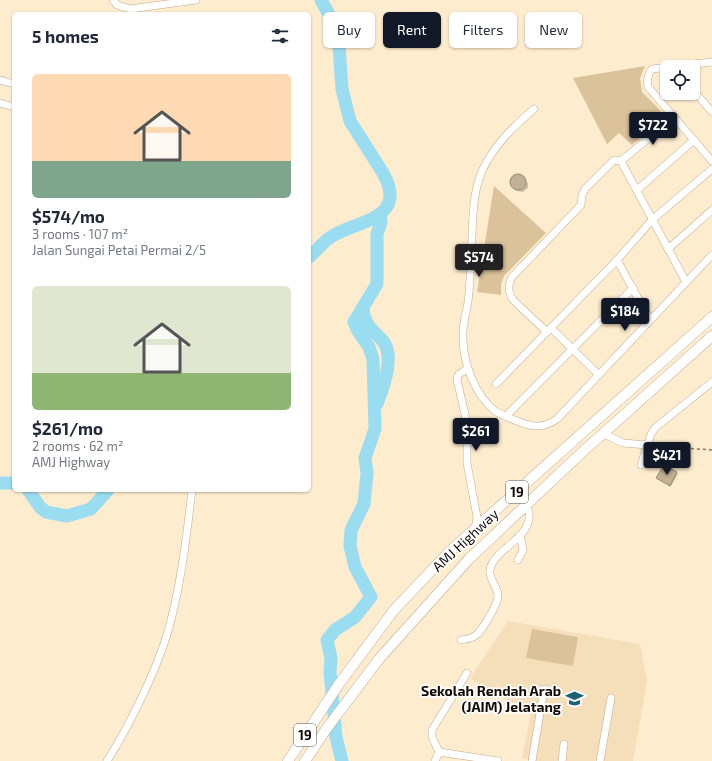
<!DOCTYPE html>
<meta charset="utf-8">
<style>
body{margin:0;font-family:"Exo 2",sans-serif;background:#f6f6f7;color:#1f2937;height:100vh;display:flex;flex-direction:column;font-size:15px;white-space:nowrap}
*{box-sizing:border-box;margin:0}
p{font-size:13px;color:#747a83}
.icon{flex:none;width:22px;height:22px;fill:none;stroke:currentColor;stroke-width:2;stroke-linecap:round;stroke-linejoin:round}
.map{position:relative;flex:1;overflow:hidden}
.drawer{position:absolute;left:12px;top:12px;width:299px;height:480px;display:flex;flex-direction:column;background:#fff;border-radius:6px;box-shadow:0 1px 3px #0004}
.drawer>*{flex:none}
.hud{position:absolute;left:323px;top:12px;width:329px;height:36px;display:flex;gap:8px}
.controls{position:absolute;left:660px;top:60px;display:grid;gap:8px}
.controls a{display:grid;place-items:center;width:40px;height:40px;border-radius:6px;background:#fff;box-shadow:0 1px 3px #0004;font-size:20px}
.price{position:absolute;translate:-50% -34px;padding:0 9px;border-radius:4px;background:#111827;color:#fff;font-size:13px;line-height:26px;filter:drop-shadow(0 1px 2px #0008)}
.price::after{content:'';position:absolute;left:50%;top:24px;width:12px;height:9px;margin-left:-6px;background:inherit;clip-path:polygon(0 0,100% 0,50% 100%)}
.price.selected{background:#222;color:#fff}
ul{padding:0;list-style:none}
li{display:grid;align-content:center;gap:8px;height:212px;padding:0 20px}
li span{display:grid;place-items:center;height:124px;border-radius:6px;color:#555}
li>.icon{margin-inline-start:auto}
span .icon{width:72px;height:72px;fill:#fffc;stroke-width:1}
li b{font-size:17px}
h2{display:flex;justify-content:space-between;align-items:center;height:48px;padding:0 20px;font-size:17px}
.tag{padding:0 14px;border-radius:6px;background:#fff;box-shadow:0 1px 3px #0004;font-size:14px;line-height:36px}
.tag.selected{background:#111827;color:#fff}
.map>svg:first-child{display:block}
.built{fill:#f5dfba}
.green{fill:#dac39b}
.shadow{fill:#0003}
.lines{fill:none;stroke-linecap:round;stroke-linejoin:round}
.river{stroke:#9adcf0;stroke-width:13}
.building{fill:#c2b194;stroke:#99896d}
.minor-casing{stroke:#bdac8f;stroke-width:8}
.highway-casing{stroke:#bdac8f;stroke-width:11}
.path{stroke:#837765;stroke-width:1.5;stroke-dasharray:3 3;stroke-linecap:butt}
.minor{stroke:#fff;stroke-width:7}
.highway{stroke:#fff;stroke-width:10}
.labels{text-anchor:middle;dominant-baseline:central;stroke-width:3.5;stroke-linejoin:round;paint-order:stroke}
.shield{fill:#fff;stroke:#58544f;stroke-width:1}
.shield-label{font-size:13px;font-weight:bold;fill:#100a03}
.street-label{font-size:14px;fill:#100a03;stroke:#fff}
.poi-label{font-size:14px;font-weight:bold;fill:#100a03;stroke:#fff;text-anchor:end}
</style>
<div class="map">
<svg width="712" height="761" viewBox="0 0 712 761">
<rect width="100%" height="100%" fill="#feecce"/>
<polygon class="built" points="508,621 640,644 647,681 633,761 535,761 522,758 531,714 470,678"/>
<g class="green">
<polygon points="645,66 640,78 642,92 660,110 661,119 632,145 619,133 607,144 573,78"/>
<polygon points="494,186 546,233 504,276 501,284 501,295 477,292"/>
<polygon points="532,629 578,637 573,666 526,658"/>
</g>
<g class="shadow">
<polygon points="515,175 519,175 528,183 528,188 523,192 517,191 511,183 512,179"/>
<polygon points="667,468 678,474 671,486 659,479"/>
</g>
<g class="lines">
<g class="river">
<path d="M309,257C318,250 324,240 334,235C361,220 408,218 383,173L350,121L342,89L338,31L321,0"/>
<path d="M363,307C364,325 371,328 382,340C396,355 383,388 377,404"/>
<polyline points="0,483 14,483"/>
<polyline points="28,490 40,507 46,512 67,516 91,509 108,490"/>
<polyline points="342,761 336,737 330,672 331,658 327,640 335,630 355,617 371,597 355,567 350,546 351,530 364,504 367,473 365,458 375,429 373,359 369,347 358,331 354,322 377,284 377,234 381,222 380,215"/>
</g>
</g>
<g class="building">
<circle cx="518" cy="182" r="8"/>
<polygon points="667,467 677,472 670,486 656,478 662,468 665,470"/>
</g>
<g class="lines">
<defs>
<g id="minor">
<polyline points="113,0 117,5 130,9 196,0"/>
<path d="M712,62L652,69C648,74 647,81 648,87L712,161"/>
<polyline points="0,80 14,84"/>
<polyline points="693,90 712,112"/>
<polyline points="0,103 14,107"/>
<path d="M534,109C513,127 494,145 482,171C471,196 473,229 471,257C470,272 470,288 468,302C466,314 462,326 463,338C463,363 475,395 495,411C501,415 510,418 517,421C532,427 543,429 557,419L712,255"/>
<polyline points="621,161 674,117"/>
<polyline points="637,190 694,140"/>
<polyline points="668,249 712,210"/>
<polyline points="617,260 650,320"/>
<polyline points="551,328 599,375"/>
<path d="M547,332L514,301C508,293 507,286 512,277L581,205L582,195L585,189L614,160L621,161L623,165L686,282"/>
<polyline points="468,368 458,375 457,380 465,414 467,433 467,463 477,517 475,530"/>
<polyline points="496,384 617,260 652,220 712,169"/>
<polyline points="506,416 633,288"/>
<polyline points="604,434 623,443 647,445"/>
<polyline points="641,465 651,434 655,428 712,382"/>
<polyline points="518,560 523,550 520,535"/>
<path d="M461,640C466,639 471,639 475,636C482,631 498,604 498,596C497,583 484,576 493,562C503,545 532,536 529,512L525,506"/>
<polyline points="439,752 432,737 432,730 467,673"/>
<path d="M107,761C130,725 161,662 171,620C182,577 187,533 192,490"/>
<polyline points="435,761 439,752 498,761"/>
<polyline points="532,761 544,689"/>
<polyline points="562,761 564,744"/>
<polyline points="600,761 611,698"/>
</g>
<g id="highway">
<polyline points="288,761 339,684 394,610 450,551 712,317"/>
<polyline points="305,761 327,728 379,659 469,559 578,456 712,336"/>
</g>
</defs>
<use href="#minor" class="minor-casing"/>
<use href="#highway" class="highway-casing"/>
<polyline class="path" points="655,446 712,450"/>
<use href="#minor" class="minor"/>
<use href="#highway" class="highway"/>
</g>
<defs>
<symbol id="school-bare" viewBox="-9 -9 18 18"><path d="M0-5L7-2L0 1L-7-2ZM-4 1L0 2.5L4 1V4Q0 6-4 4Z" fill="#1d6273" stroke="#fff" stroke-width="2.5" paint-order="stroke"/></symbol>
</defs>
<g fill-rule="evenodd">
<use href="#school-bare" x="562" y="686" width="25" height="25"/>
</g>
<g class="labels">
<g class="shield">
<rect x="506" y="481" width="22" height="22" rx="3"/>
<rect x="294" y="724" width="22" height="22" rx="3"/>
</g>
<g class="shield-label">
<text x="517" y="492">19</text>
<text x="305" y="735">19</text>
</g>
<g class="street-label">
<text transform="translate(465 540) rotate(-43)">AMJ Highway</text>
</g>
<g class="poi-label">
<text x="561" y="690">Sekolah Rendah Arab<tspan x="561" dy="16">(JAIM) Jelatang</tspan></text>
</g>
</g>
</svg>
<div class="controls">
<a><svg class="icon" aria-label="locate" viewBox="0 0 24 24"><circle cx="12" cy="12" r="6"/><path d="M12 2v4M12 18v4M2 12h4M18 12h4"/></svg></a>
</div>
<b class="price" style="left:653px;top:146px">$722</b>
<b class="price selected" style="left:479px;top:278px">$574</b>
<b class="price" style="left:625px;top:332px">$184</b>
<b class="price" style="left:476px;top:452px">$261</b>
<b class="price" style="left:667px;top:476px">$421</b>
<div class="hud">
<a class="tag">Buy</a>
<a class="tag selected">Rent</a>
<a class="tag">Filters</a>
<a class="tag">New</a>
</div>
<section class="drawer">
<h2>5 homes<svg class="icon" aria-label="filters" viewBox="0 0 24 24"><path d="M4 7h16M4 17h16"/><circle cx="9" cy="7" r="2"/><circle cx="15" cy="17" r="2"/></svg></h2>
<ul>
<li><span style="background:linear-gradient(#ffd9b3 70%,#7fa58c 0)"><svg class="icon" aria-label="home" viewBox="0 0 24 24"><path d="M3 11l9-7 9 7M6 9v11h12V9"/></svg></span><div><b>$574/mo</b><p>3 rooms · 107 m²</p><p>Jalan Sungai Petai Permai 2/5</p></div></li>
<li><span style="background:linear-gradient(#dfe7d0 70%,#8fb573 0)"><svg class="icon" aria-label="home" viewBox="0 0 24 24"><path d="M3 11l9-7 9 7M6 9v11h12V9"/></svg></span><div><b>$261/mo</b><p>2 rooms · 62 m²</p><p>AMJ Highway</p></div></li>
</ul>
</section>
</div>
